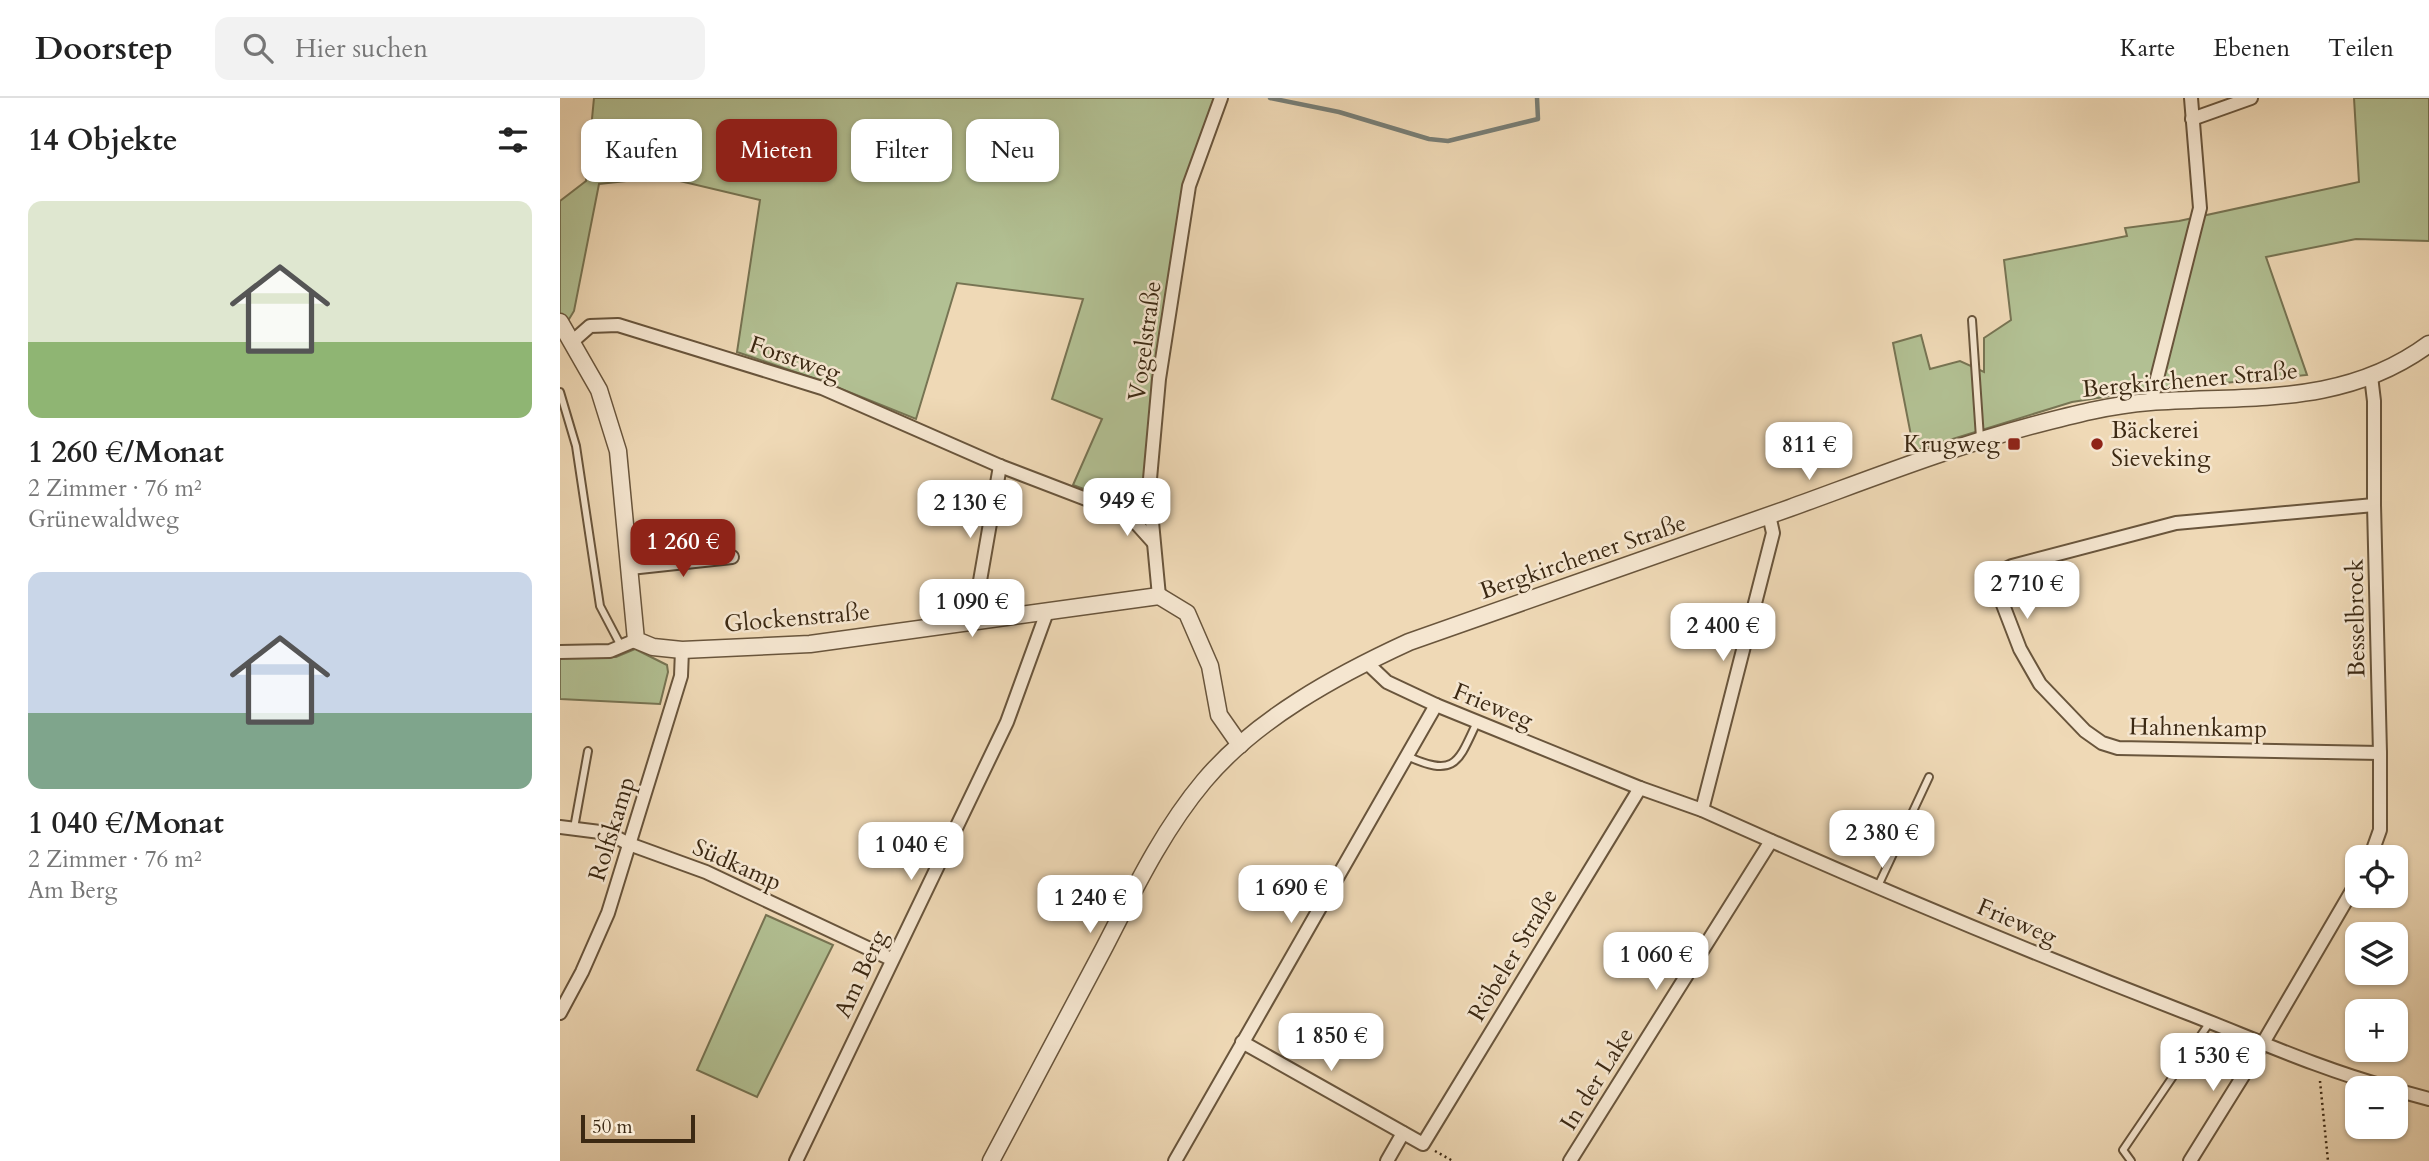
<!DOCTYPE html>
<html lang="de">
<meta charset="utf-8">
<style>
body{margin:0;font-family:Cardo,serif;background:#f2f2f2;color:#222;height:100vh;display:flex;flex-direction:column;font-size:26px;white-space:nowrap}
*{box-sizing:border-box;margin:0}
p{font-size:23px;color:#767676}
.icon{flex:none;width:38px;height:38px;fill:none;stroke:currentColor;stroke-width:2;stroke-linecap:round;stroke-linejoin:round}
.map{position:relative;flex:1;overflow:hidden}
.drawer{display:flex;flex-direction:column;background:#fff;width:560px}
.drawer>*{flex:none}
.banner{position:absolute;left:21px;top:21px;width:665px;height:63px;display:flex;gap:14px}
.fabs{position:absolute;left:1785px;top:747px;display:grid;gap:14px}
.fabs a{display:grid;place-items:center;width:63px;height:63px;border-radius:14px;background:#fff;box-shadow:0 2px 5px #0004;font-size:35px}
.scale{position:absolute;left:21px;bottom:18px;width:114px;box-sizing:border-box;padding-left:7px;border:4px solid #3c2913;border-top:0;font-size:19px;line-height:24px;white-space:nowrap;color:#3c2913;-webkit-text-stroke:5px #f5e6d0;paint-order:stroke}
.price{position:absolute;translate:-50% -60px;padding:0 16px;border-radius:14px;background:#fff;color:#222;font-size:23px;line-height:46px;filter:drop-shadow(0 2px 4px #0008)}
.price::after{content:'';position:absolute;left:50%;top:42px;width:21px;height:16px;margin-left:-10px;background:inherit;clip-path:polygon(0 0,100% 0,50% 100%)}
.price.on{background:#8f2418;color:#fff}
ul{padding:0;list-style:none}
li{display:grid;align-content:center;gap:14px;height:371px;padding:0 28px}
li span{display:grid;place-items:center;height:217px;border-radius:14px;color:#555}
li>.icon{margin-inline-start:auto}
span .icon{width:126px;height:126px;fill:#fffc;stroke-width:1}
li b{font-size:30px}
h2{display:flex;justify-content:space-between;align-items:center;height:84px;padding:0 28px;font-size:30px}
.pill{padding:0 24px;border-radius:14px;background:#fff;box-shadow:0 2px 5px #0004;font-size:24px;line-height:63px}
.pill.on{background:#8f2418;color:#fff}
header{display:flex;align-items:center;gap:42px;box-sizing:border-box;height:98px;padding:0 35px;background:#fff;border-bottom:2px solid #e0e0e0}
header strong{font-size:33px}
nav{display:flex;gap:38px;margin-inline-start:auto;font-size:24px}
.search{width:490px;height:63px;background:#f2f2f2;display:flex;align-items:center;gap:18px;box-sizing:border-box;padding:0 24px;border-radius:14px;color:#767676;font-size:26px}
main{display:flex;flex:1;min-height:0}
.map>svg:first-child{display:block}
.green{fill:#b2c093;stroke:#777453;stroke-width:2}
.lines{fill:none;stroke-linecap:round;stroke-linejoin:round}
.stream{stroke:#777e76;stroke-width:4.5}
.service-casing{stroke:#69553c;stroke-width:10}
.minor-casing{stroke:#69553c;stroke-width:16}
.tertiary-casing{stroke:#69553c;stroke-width:19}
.path{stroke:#3c2913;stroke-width:2.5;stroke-dasharray:2 3.5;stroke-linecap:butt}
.service{stroke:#f5e6d0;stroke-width:6}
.minor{stroke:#f5e6d0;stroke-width:12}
.tertiary{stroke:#f5e6d0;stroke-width:16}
.poi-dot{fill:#8f2418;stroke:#f5e6d0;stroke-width:2.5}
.labels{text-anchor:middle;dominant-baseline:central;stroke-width:5;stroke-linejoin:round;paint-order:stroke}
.street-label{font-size:24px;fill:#3c2913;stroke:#f5e6d0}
.poi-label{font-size:24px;fill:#3c2913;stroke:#f5e6d0;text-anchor:start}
</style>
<header>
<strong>Doorstep</strong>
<div class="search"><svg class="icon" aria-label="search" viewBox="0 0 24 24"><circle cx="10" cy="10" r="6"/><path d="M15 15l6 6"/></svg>Hier suchen</div>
<nav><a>Karte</a><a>Ebenen</a><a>Teilen</a></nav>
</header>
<main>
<section class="drawer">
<h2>14 Objekte<svg class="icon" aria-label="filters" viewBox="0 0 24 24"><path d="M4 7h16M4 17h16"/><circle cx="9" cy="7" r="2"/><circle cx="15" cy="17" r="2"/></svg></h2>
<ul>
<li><span style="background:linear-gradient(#dfe7d0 65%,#8fb573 0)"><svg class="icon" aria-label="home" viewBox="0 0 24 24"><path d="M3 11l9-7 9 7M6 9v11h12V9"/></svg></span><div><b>1 260 €/Monat</b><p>2 Zimmer · 76 m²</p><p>Grünewaldweg</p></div></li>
<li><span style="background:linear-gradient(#c9d6e8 65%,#7fa58c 0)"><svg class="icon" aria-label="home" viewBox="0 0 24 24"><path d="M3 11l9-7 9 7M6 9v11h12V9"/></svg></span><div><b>1 040 €/Monat</b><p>2 Zimmer · 76 m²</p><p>Am Berg</p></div></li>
</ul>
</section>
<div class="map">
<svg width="1869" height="1063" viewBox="0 0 1869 1063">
<rect width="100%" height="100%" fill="#efd9b6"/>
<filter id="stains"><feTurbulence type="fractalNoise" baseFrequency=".00286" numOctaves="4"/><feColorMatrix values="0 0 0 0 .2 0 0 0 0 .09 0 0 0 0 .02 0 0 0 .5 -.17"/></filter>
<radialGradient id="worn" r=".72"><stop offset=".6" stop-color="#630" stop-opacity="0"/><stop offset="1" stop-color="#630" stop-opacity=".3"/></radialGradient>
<g class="green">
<polygon points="34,0 660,0 634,89 602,279 593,417 513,387 542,321 492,301 523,201 397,185 356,321 264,284 177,254 200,102 103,79 39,86 14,213 3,231 0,227 0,103 26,83"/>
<polygon points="1794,0 1869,0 1869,143 1796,141 1706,159 1747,277 1583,293 1512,304 1354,353 1333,245 1361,237 1370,271 1400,263 1424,274 1424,240 1451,222 1444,162 1567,138 1565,130 1619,123 1799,84"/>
<polygon points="75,551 107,567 108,574 100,606 0,601 0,558 56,559"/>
<polygon points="206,817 273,847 197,999 137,972"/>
</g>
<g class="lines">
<polyline class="stream" points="710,0 779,14 869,41 888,43 978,21 977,0"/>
<defs>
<g id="service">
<polyline points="1412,222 1420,340"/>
<polyline points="0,294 16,348 40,508 61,548"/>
<path d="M847,658C895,680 898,665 917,624"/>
<polyline points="14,730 28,653"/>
<polyline points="1318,788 1369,679"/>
<polyline points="1571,1063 1563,1052 1650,924"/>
</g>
<g id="minor">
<polyline points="1632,21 1691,0"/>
<polyline points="13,243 30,228 58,227 262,290 440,368 560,414 589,392"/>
<polyline points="1591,304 1640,110 1631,0"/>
<polyline points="1814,407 1616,425 1452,468 1440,474 1435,486 1460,551 1480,586 1525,633 1542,645 1558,650 1820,655"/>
<polyline points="560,414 575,424 593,444"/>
<polyline points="70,470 172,459"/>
<polyline points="599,498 589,392 599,281 629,88 661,0"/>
<polyline points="413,523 440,368"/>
<polyline points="0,554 50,553 76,542"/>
<path d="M806,564L827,584L876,607L1080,690L1142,712C1302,784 1464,852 1627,915C1694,941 1760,971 1830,990"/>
<polyline points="1142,712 1213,435 1209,417"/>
<polyline points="0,729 48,735 69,746 146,774 331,861"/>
<polyline points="1810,760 1820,732 1820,655 1814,407 1814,303 1811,278"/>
<polyline points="0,915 22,874 48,815 121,578 122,552"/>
<polyline points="682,944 863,1046 1080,690"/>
<polyline points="1836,992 1869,1001"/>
<polyline points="236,1063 447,624 487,514"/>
<polyline points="615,1063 876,607"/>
<polyline points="827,1063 843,1035"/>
<polyline points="1010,1063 1211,743"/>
<polyline points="1630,1063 1696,957 1797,784"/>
</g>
<g id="tertiary">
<polyline points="0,224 39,292 58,353 76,542 93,549 122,552 250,546 599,498 627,515 650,568 659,617 680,647"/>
<path d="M431,1063C468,993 506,922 543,852C573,794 602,733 644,683C696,621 777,577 849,544C976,499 1103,455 1230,410C1310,381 1391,349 1474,327C1512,317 1550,307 1590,304C1689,297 1784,309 1869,246"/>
</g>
</defs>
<use href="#service" class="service-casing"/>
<use href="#minor" class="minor-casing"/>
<use href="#tertiary" class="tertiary-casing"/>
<g class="path">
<polyline points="1760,983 1768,1063"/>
<polyline points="875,1053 893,1063"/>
</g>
<use href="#service" class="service"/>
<use href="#minor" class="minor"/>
<use href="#tertiary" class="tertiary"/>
</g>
<g class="poi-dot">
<rect x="1447" y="339" width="14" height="14" rx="3.5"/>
<circle cx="1537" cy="346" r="7"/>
</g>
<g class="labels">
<g class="street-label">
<text transform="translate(585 243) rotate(-82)">Vogelstraße</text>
<text transform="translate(235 261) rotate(19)">Forstweg</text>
<text transform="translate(1630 282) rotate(-5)">Bergkirchener Straße</text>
<text transform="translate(1023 459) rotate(-19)">Bergkirchener Straße</text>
<text transform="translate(237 520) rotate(-5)">Glockenstraße</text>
<text transform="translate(1796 520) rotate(-91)">Besselbrock</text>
<text transform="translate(933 608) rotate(22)">Frieweg</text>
<text transform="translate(1638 630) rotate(1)">Hahnenkamp</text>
<text transform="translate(52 731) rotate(-73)">Rolfskamp</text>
<text transform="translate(177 767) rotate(24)">Südkamp</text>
<text transform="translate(1457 824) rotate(23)">Frieweg</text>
<text transform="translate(953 857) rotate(-59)">Röbeler Straße</text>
<text transform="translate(301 876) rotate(-65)">Am Berg</text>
<text transform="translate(1037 981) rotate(-58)">In der Lake</text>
</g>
<g class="poi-label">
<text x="1551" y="332">Bäckerei<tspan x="1551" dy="28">Sieveking</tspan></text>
<text x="1440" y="346" text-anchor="end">Krugweg</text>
</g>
</g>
<rect width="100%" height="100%" filter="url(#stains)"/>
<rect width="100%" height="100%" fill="url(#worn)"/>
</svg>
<div class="fabs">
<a><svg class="icon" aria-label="locate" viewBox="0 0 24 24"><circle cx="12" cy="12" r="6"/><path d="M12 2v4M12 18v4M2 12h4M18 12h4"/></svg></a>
<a><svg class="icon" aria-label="layers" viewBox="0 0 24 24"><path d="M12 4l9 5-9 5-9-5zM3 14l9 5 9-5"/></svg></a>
<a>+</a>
<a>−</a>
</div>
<div class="scale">50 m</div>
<b class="price" style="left:1249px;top:384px">811 €</b>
<b class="price" style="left:567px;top:440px">949 €</b>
<b class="price" style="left:410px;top:442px">2 130 €</b>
<b class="price on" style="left:123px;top:481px">1 260 €</b>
<b class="price" style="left:1467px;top:523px">2 710 €</b>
<b class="price" style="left:412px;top:541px">1 090 €</b>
<b class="price" style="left:1163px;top:565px">2 400 €</b>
<b class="price" style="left:1322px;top:772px">2 380 €</b>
<b class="price" style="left:351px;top:784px">1 040 €</b>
<b class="price" style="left:731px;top:827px">1 690 €</b>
<b class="price" style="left:530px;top:837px">1 240 €</b>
<b class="price" style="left:1096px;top:894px">1 060 €</b>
<b class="price" style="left:771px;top:975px">1 850 €</b>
<b class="price" style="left:1653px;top:995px">1 530 €</b>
<div class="banner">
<a class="pill">Kaufen</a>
<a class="pill on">Mieten</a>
<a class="pill">Filter</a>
<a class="pill">Neu</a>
</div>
</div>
</main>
